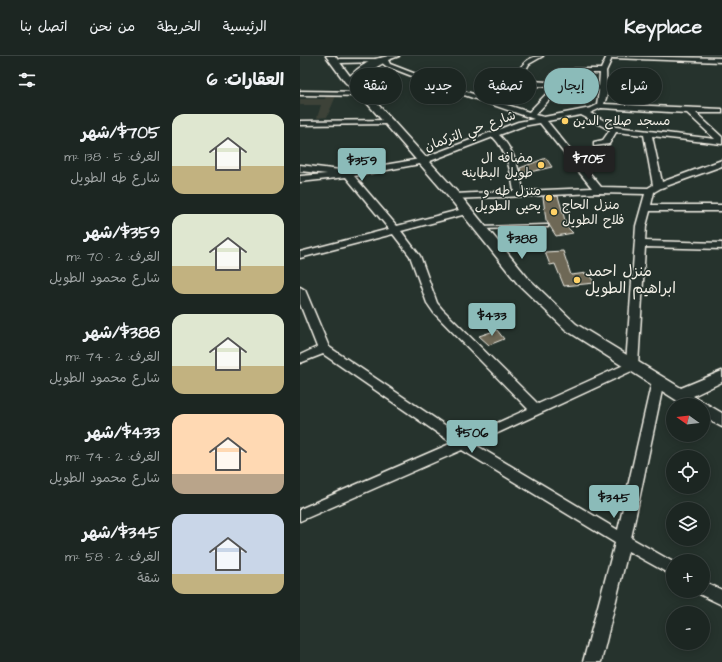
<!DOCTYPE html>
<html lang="ar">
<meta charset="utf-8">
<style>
body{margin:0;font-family:"Architects Daughter","Playpen Sans Arabic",sans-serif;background:#252e2a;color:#f1f3f6;direction:rtl;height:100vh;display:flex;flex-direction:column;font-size:15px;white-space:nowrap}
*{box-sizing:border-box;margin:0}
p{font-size:13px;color:#a0a5a5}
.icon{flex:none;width:22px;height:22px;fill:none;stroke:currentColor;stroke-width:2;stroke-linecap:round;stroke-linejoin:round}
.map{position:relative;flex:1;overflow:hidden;direction:ltr}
.details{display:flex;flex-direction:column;background:#1c2622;width:300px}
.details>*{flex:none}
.hud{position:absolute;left:12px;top:12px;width:350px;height:36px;direction:rtl;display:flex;gap:8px}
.needle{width:26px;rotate:284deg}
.fabs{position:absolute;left:366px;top:342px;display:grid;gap:8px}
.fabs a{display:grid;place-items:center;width:44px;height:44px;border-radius:50%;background:#1c2622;box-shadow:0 2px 10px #0003,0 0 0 1px #3a4340;font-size:20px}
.price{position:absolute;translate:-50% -34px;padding:0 9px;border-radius:4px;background:#8bbbb9;color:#111;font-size:13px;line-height:26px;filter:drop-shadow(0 1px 2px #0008)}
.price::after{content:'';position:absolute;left:50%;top:24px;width:12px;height:9px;margin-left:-6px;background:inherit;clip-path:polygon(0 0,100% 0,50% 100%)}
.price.active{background:#222;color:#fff}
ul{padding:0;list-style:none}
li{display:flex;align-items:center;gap:12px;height:100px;padding:0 16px}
li span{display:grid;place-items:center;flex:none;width:112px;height:80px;border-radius:12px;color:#555}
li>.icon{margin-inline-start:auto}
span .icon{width:48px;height:48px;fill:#fffc;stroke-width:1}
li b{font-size:17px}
h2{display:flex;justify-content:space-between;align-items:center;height:48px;padding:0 16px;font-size:17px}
.tag{padding:0 14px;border-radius:18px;background:#1c2622;box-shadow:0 2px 10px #0003,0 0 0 1px #3a4340;font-size:14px;line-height:36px}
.tag.active{background:#8bbbb9;color:#111}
header{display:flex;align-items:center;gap:24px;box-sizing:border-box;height:56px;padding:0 20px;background:#1c2622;border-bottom:1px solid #3a4340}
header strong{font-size:19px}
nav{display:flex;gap:22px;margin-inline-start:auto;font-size:14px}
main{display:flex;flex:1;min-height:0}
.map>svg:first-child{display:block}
.built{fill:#3c4339}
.building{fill:#6e6856;stroke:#f4f1e8}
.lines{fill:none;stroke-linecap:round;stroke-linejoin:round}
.lane-casing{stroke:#f4f1e8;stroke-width:3}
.street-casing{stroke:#f4f1e8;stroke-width:3}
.secondary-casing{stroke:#f4f1e8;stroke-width:3}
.lane{fill:#26332d;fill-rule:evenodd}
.street{fill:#26332d;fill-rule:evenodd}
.secondary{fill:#26332d;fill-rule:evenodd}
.poi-dot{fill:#ffd166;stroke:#26332d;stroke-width:1.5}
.labels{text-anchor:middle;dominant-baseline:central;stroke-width:3;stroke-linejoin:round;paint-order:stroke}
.far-poi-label{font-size:13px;fill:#f4f1e8;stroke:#26332d;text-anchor:start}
.far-street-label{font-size:13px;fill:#f4f1e8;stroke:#26332d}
.poi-label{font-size:15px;fill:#f4f1e8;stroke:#26332d;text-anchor:start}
</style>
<header>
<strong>Keyplace</strong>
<nav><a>الرئيسية</a><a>الخريطة</a><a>من نحن</a><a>اتصل بنا</a></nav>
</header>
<main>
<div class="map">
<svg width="422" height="606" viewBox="0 0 422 606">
<rect width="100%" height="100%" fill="#26332d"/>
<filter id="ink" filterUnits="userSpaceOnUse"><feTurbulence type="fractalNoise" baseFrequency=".025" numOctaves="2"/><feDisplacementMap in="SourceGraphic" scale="8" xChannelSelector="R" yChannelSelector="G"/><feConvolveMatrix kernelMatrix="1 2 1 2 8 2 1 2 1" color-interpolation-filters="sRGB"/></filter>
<g filter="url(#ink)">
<polygon class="built" points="26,40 36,40 27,61 17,62 21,49 0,49 0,43 25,43"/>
<g class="building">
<polygon points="246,102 252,111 221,118 220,112"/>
<polygon points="258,140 267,171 273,177 256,180 246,164 243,141"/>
<polygon points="263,195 271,219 287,217 295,227 264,230 255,208 250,209 245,196"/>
<polygon points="197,274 204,283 189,289 179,280"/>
</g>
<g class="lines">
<defs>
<polygon id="lane" points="246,169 248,169 248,171 180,173 178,172 180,171"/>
<g id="street">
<path d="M88,0H99L88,4L90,8L139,27L229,56L253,31L222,29L212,25C221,11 225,0 243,0L229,8L220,24L299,30L300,17H274L271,15L274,13H301L307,0L422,2V6L312,2L306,15L307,39L304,48L422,53V57H396L422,81V88L352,80L362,126L422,104V110L361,132L354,136L351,149H422V155H350L346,170L345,185L422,187V193L345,191L338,310L336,313L174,388L318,474L352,325L358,321L364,325L331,482L373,506V520L328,495L301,606H283L315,487L162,394L0,465V453L152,387L23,298L0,307V299L17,291L0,248V231L5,234L29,291L164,382L228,353L134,257L127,247L110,200L93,178L0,202V196L89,173L46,121L0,126V120L27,118L0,115V109L48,115L120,103L218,66L234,63L135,29L86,10L81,6L40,7L37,5L40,3H77ZM260,32L299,34L297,49L291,52L244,61L235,59ZM301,52L387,57L415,83L316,71L290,57ZM281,59L310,74L303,84L294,86V90L309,88L316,76L344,79L353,129L348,132L301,131L247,65ZM240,67L292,132L223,135C220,115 214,93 199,79L223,70ZM193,81C207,95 211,116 214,135L155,138L150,141L152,143L298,137L345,138L336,170L326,308L238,348L142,253L137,247L120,200L101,175L170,157V153L167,152L97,170L54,120L125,107Z"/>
<polygon points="0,35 67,36 71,38 67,40 0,39"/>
<polygon points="92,64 93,66 89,68 0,69 0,65"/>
<polygon points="403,525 422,534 422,549 397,537 396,535 403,535"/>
</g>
<path id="secondary" d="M26,0H35L50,20C57,13 74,0 85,2V6C78,10 59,23 53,23L73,43L159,138L228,222L276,268L381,332L422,315V326L393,340L422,357V371L403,361V349H384L266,274L218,228L151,144L67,47L45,26Z"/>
</defs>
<use href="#lane" class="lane-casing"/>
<use href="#street" class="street-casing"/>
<use href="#secondary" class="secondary-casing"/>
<use href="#lane" class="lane"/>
<use href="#street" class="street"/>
<use href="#secondary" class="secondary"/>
</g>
</g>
<g class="poi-dot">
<circle cx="265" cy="65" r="4"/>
<circle cx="241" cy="109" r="4"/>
<circle cx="249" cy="142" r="4"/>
<circle cx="254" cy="156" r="4"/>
<circle cx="277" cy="224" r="4"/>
</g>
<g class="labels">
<g class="far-poi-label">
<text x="273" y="65">مسجد صلاح الدين</text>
<text x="233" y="102" text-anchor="end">مضافه ال<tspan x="233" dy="15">طويل البطاينه</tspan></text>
<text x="241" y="135" text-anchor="end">منزل طه و<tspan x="241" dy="15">يحيى الطويل</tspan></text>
<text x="262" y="149">منزل الحاج<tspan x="262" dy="15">فلاح الطويل</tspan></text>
</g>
<g class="far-street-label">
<text transform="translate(170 75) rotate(-20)">شارع حي التركمان</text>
</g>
<g class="poi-label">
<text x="285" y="215">منزل احمد<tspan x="285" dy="17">ابراهيم الطويل</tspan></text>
</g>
</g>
</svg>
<div class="fabs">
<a><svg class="needle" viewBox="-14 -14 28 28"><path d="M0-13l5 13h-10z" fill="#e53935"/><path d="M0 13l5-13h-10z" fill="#a0a5a5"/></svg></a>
<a><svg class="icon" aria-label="locate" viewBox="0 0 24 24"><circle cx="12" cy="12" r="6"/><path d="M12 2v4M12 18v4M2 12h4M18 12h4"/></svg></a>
<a><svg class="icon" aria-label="layers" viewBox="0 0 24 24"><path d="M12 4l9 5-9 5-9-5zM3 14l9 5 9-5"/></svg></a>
<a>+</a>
<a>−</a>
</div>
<b class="price active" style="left:289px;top:124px">$705</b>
<b class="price" style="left:62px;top:126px">$359</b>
<b class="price" style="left:222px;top:204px">$388</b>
<b class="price" style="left:192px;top:281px">$433</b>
<b class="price" style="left:172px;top:398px">$506</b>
<b class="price" style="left:314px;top:463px">$345</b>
<div class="hud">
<a class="tag">شراء</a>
<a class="tag active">إيجار</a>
<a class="tag">تصفية</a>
<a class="tag">جديد</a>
<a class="tag">شقة</a>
</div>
</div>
<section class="details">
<h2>العقارات: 6<svg class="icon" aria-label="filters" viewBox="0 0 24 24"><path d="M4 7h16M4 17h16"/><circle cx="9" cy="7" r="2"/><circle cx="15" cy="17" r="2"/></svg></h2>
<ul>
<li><span style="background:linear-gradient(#dfe7d0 65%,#c2b280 0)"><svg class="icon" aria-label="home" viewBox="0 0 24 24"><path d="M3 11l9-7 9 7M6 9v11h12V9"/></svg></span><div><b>$705/شهر</b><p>الغرف: 5 · 138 m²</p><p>شارع طه الطويل</p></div></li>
<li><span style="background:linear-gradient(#dfe7d0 65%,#c2b280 0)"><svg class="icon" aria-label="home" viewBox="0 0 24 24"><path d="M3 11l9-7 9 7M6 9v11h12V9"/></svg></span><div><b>$359/شهر</b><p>الغرف: 2 · 70 m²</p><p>شارع محمود الطويل</p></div></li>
<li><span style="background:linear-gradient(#dfe7d0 65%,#c2b280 0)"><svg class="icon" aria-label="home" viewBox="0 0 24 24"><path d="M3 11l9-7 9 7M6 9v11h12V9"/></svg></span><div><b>$388/شهر</b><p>الغرف: 2 · 74 m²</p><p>شارع محمود الطويل</p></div></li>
<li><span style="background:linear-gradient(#ffd9b3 75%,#b9a48a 0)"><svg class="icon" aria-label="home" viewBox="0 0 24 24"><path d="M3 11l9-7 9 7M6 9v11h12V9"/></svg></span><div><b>$433/شهر</b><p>الغرف: 2 · 74 m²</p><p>شارع محمود الطويل</p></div></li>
<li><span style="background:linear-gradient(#c9d6e8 75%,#c2b280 0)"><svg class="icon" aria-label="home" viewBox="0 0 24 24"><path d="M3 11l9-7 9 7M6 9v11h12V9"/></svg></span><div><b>$345/شهر</b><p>الغرف: 2 · 58 m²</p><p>شقة</p></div></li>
</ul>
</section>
</main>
